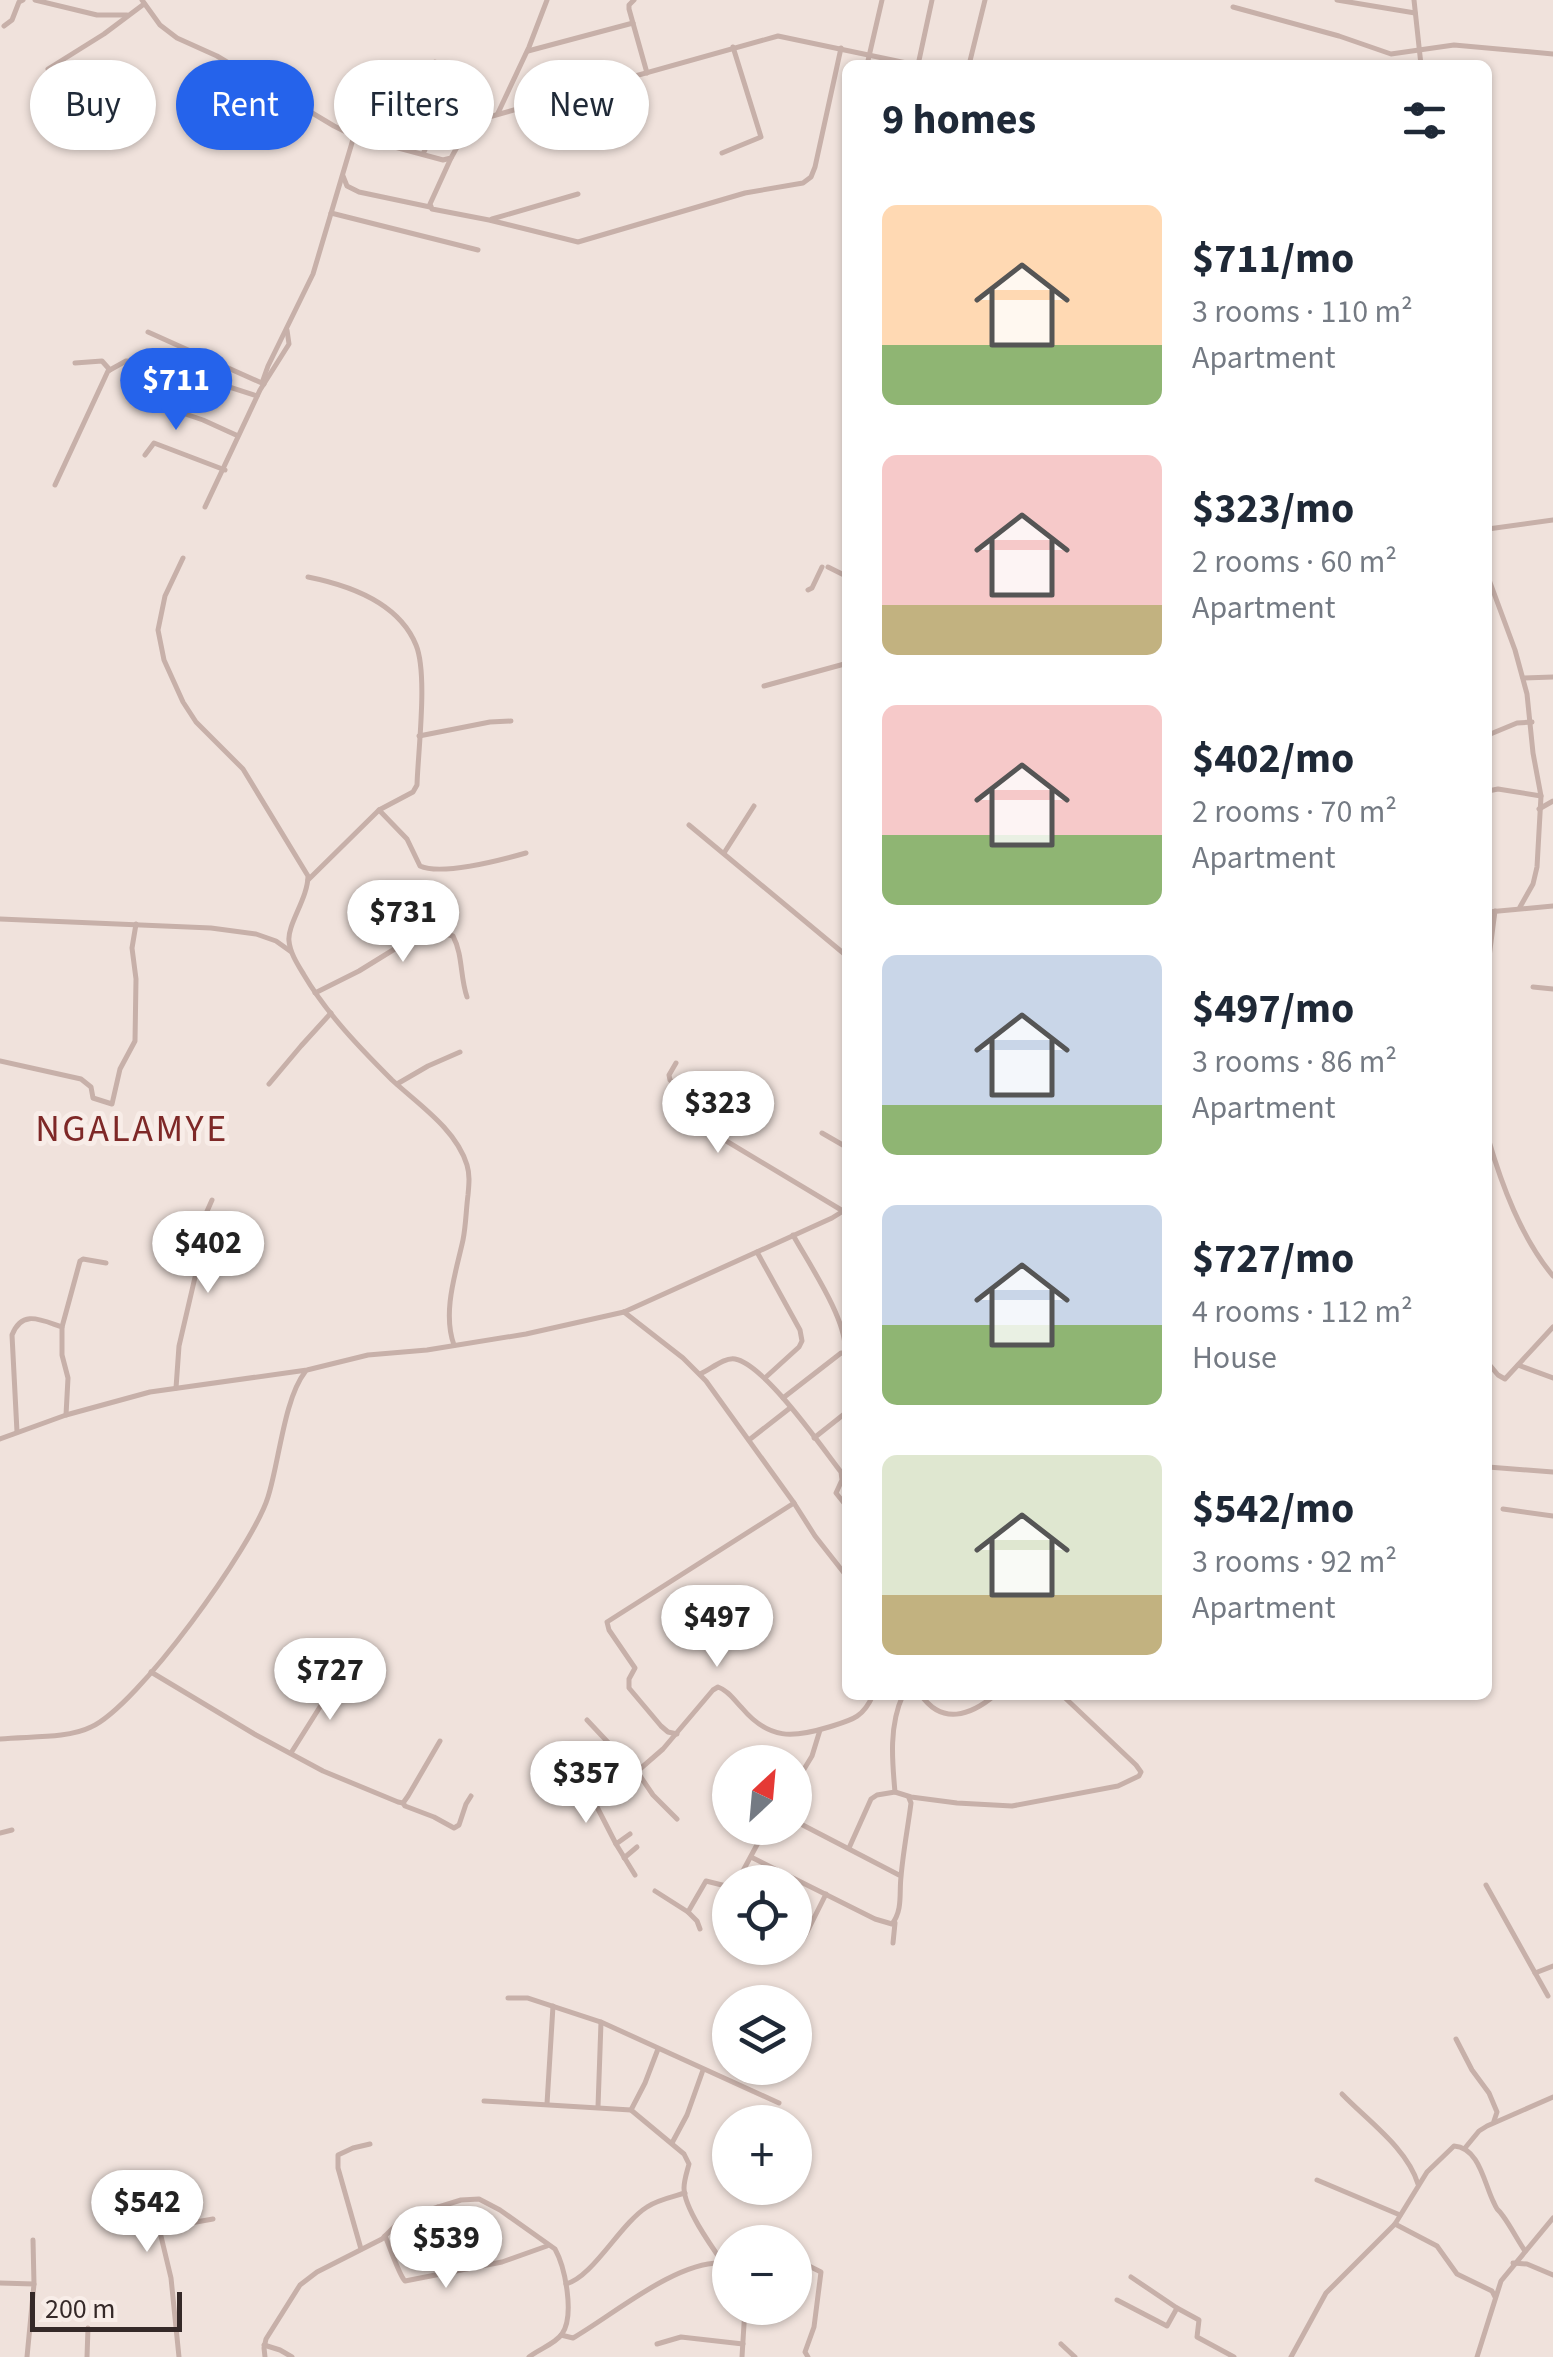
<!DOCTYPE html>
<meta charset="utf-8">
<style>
body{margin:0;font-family:"Source Sans 3",sans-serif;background:#f2f2f3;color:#1f2937;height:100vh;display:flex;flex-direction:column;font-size:38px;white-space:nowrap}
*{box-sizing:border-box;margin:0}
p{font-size:32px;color:#747a83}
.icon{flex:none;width:55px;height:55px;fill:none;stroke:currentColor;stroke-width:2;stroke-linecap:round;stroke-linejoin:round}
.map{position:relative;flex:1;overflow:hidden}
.drawer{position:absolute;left:842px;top:60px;width:650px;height:1640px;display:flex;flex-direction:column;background:#fff;border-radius:15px;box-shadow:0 2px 8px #0004}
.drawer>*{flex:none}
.hud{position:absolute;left:30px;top:60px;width:662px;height:90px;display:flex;gap:20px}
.needle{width:65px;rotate:26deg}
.buttons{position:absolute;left:712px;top:1745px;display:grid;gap:20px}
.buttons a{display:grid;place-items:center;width:100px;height:100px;border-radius:50%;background:#fff;box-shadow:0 2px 8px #0004;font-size:50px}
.scale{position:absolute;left:30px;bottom:25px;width:152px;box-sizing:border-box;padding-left:10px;border:5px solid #352928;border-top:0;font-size:28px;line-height:35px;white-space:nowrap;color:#352928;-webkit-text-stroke:8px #f8ede8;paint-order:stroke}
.price{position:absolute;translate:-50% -85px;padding:0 22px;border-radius:35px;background:#fff;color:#222;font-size:32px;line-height:65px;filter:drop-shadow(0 2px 5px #0008)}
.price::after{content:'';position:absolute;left:50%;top:60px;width:30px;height:22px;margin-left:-15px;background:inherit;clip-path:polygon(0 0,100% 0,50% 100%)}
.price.active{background:#2563eb;color:#fff}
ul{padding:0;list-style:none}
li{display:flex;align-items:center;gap:30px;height:250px;padding:0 40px}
li span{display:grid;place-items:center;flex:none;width:280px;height:200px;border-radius:15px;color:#555}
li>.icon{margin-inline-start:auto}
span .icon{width:120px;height:120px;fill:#fffc;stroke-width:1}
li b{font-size:42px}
h2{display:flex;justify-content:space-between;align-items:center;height:120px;padding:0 40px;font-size:42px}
.pill{padding:0 35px;border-radius:45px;background:#fff;box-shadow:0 2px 8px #0004;font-size:35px;line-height:90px}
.pill.active{background:#2563eb;color:#fff}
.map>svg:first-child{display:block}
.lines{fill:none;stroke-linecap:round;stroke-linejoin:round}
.street{stroke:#c7b0a9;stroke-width:5}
.labels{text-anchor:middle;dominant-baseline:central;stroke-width:10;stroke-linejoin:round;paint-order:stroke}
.quarter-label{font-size:38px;letter-spacing:2.5px;fill:#7e2827;stroke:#f8ede8}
</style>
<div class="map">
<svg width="1553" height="2357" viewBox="0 0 1553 2357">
<rect width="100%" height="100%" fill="#f0e2dc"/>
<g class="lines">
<g class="street">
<polyline points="35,0 97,15 127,15"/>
<polyline points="142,0 160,25 177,38 217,56 334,126 354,136 443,160 451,158 471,122 778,36 916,65"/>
<polyline points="634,0 629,5 629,9 647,73"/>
<polyline points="1337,0 1415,13"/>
<polyline points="1414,0 1421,65"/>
<polyline points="1233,7 1339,36 1391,54 1454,45 1553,54"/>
<polyline points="4,26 12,20 19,2 23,0"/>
<polyline points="528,51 633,23"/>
<polyline points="867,65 882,0"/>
<polyline points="918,65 932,0"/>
<polyline points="969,65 985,0"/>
<polyline points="48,69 104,34 144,4"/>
<polyline points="557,97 571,140"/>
<polyline points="498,113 529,47 547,0"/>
<polyline points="722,153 761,137 733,47"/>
<polyline points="423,154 459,77 455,70 435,62"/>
<polyline points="451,158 430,204 432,209 489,220 578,242 745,193 803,183 811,177 815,167 841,48"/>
<polyline points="343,176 347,186 359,192 430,207"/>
<polyline points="331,213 478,250"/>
<polyline points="492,219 578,194"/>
<polyline points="148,332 264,384 263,380 268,366 313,274 354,136"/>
<polyline points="75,363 102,361 110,370"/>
<polyline points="156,404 203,420 236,435"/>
<polyline points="145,455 154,443 225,470"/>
<polyline points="55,485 108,371 126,361 152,362 257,396"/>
<polyline points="205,507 260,390 289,344 287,330"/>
<polyline points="1488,529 1553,520"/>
<path d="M183,558L165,596L158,630L164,660L183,702L196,722L243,769L308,876C308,898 287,925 289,941C290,953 298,965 304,975C327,1014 360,1048 392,1080C418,1104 456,1129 467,1165C470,1175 469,1184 468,1195C466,1210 466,1225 463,1240C456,1272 442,1312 454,1345"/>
<polyline points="828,567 848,577"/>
<path d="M308,577C348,585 399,603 416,645C428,674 418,751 417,785L413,792L379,810L308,880"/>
<polyline points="1488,577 1515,650 1527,694 1533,753 1541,796 1537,867 1533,884 1520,907"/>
<polyline points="808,590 812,588 822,567"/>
<polyline points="1523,678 1553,677"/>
<polyline points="764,686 848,663"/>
<polyline points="1488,735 1517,723 1532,722"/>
<polyline points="419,736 490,722 511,721"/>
<polyline points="1488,791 1498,789 1541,796"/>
<polyline points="1539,809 1553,801"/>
<path d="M379,810L407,839L420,866C442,876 501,860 526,853"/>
<polyline points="689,825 848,957"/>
<polyline points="724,853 754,806"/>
<polyline points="1488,912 1553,906"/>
<polyline points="0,919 211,928 256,934 276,941 290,951"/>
<polyline points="1488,965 1495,911"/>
<polyline points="1533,987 1553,989"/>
<path d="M315,993L359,971L406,942L445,934L453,936C463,955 460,977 467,997"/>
<polyline points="0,1061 81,1079 91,1087 93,1098 112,1104 120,1069 135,1041 136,979 132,948 136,924"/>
<polyline points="676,1063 669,1075 670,1080 692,1096 687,1114 688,1118 843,1211"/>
<polyline points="269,1084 301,1046 331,1013"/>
<polyline points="397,1084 428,1066 460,1052"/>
<polyline points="822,1133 848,1148"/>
<path d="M1488,1138C1502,1186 1521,1237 1553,1276"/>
<path d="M793,1235C809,1264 848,1321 845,1352"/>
<polyline points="757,1252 800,1330 802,1341 799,1347 766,1377"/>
<polyline points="624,1312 683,1358 706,1381 794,1503 815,1536 848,1578"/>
<polyline points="62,1327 80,1261 83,1259 106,1263"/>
<polyline points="1488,1363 1498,1375 1505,1379 1553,1327"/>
<polyline points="1518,1365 1553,1378"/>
<path d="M700,1374C710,1370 724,1357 735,1359C764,1364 821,1446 841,1472L842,1480L836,1493L848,1508"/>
<polyline points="176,1388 179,1346 196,1273 193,1243 212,1200"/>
<polyline points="783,1398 841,1353 848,1354"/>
<path d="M17,1432L12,1335C22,1309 41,1320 62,1327V1355L68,1378L66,1415"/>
<polyline points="814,1438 848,1411"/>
<polyline points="0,1439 66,1415 150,1392 307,1370 368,1355 427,1350 526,1334 624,1312 832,1218 848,1208"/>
<polyline points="749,1440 790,1408"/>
<polyline points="1488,1467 1553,1472"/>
<polyline points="1503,1509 1553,1516"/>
<polyline points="151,1672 256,1735 323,1771 398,1802 403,1803 408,1796 440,1741"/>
<path d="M921,1695C942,1725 970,1716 995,1695"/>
<path d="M587,1720L633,1769H640L663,1749L713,1690L718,1687C729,1691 734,1700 742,1708C769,1740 793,1738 829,1727C852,1720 863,1718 873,1695"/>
<polyline points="677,1734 668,1732 661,1726 629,1688 629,1679 635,1668 609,1630 607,1622 794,1503"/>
<path d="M0,1739C28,1736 67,1739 91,1727C137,1707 253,1546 268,1497C279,1463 284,1399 305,1372"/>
<polyline points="291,1753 340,1675"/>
<polyline points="606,1763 598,1774 608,1788 596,1805 616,1844 630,1834"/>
<polyline points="636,1770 653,1795 677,1819"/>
<polyline points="795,1784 812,1756 820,1730"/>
<path d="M895,1792C892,1760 889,1725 903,1695"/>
<polyline points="403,1803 405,1806 434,1817 454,1828 459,1825 466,1804 471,1796"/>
<polyline points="795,1821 899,1875"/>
<polyline points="0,1833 12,1830"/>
<polyline points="616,1844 635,1875"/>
<polyline points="849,1848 871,1799 877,1795 895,1792 911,1797 957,1803 1012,1806 1118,1786 1139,1776 1141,1772 1136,1765 1062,1695"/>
<path d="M751,1857L875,1919L892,1924C903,1910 899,1893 901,1877C903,1852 908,1827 911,1803L909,1798"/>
<polyline points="624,1858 637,1847"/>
<polyline points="737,1882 766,1828"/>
<polyline points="1486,1885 1548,1996"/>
<polyline points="655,1891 688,1912 706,1881 730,1887"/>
<polyline points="730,1895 730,1904"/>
<polyline points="688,1912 697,1921 700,1929"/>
<polyline points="795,1937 800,1940 804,1938 826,1894"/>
<polyline points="893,1943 895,1923"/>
<polyline points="1535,1973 1553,1966"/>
<polyline points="508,1998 528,1998 601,2022 779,2103"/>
<polyline points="1456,2039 1472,2070 1489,2093 1497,2112 1494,2121"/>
<path d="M1342,2094C1368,2121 1407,2148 1418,2184"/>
<path d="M484,2101L631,2110L684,2154L689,2164C687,2172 684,2180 684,2188C684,2210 717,2254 730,2273"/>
<polyline points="547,2104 553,2006"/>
<polyline points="598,2107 601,2022"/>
<polyline points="631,2110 645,2083 658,2049"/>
<polyline points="672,2143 687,2115 703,2070"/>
<polyline points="1465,2148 1479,2131 1487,2126 1553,2097"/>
<polyline points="1317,2180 1400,2215"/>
<polyline points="438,2207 449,2273"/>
<polyline points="1395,2224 1437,2246 1457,2274 1492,2291 1495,2297"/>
<path d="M385,2236C390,2247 399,2275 405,2281L502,2262L547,2246"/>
<polyline points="33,2240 34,2284"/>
<polyline points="361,2249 338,2168 338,2155 353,2148 370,2144"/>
<polyline points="1513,2263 1527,2264 1553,2275"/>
<polyline points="795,2268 809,2266 821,2272 814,2327 805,2352 808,2357"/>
<polyline points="1131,2277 1177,2308"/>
<polyline points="0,2283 34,2284 27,2357"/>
<path d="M566,2284C593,2277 620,2224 647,2207C657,2200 672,2197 685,2193"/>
<polyline points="1117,2300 1167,2326 1177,2308 1199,2320 1197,2337 1234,2357"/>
<path d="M561,2335L573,2338C613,2315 676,2261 722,2263"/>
<polyline points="657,2344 681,2337 743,2344"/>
<polyline points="1061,2344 1075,2357"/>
<polyline points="264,2345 280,2350 292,2357"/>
<polyline points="87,2357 88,2328"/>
<polyline points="179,2357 171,2278 160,2232 168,2227 213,2219"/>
<path d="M265,2357L264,2348L266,2339L300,2285L317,2272L382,2239L401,2220L416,2214L461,2200L479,2199L500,2210L555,2249C565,2267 575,2315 562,2334C555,2344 539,2349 529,2357"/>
<polyline points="742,2357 745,2308"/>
<path d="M1291,2357L1326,2293L1395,2224L1427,2172L1454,2146C1480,2148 1484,2184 1494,2203C1499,2214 1496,2206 1503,2216C1511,2227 1517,2239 1525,2251"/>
<polyline points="1477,2357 1501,2281 1553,2218"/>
</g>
</g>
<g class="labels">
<g class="quarter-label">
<text x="132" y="1129">NGALAMYE</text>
</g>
</g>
</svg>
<div class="buttons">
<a><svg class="needle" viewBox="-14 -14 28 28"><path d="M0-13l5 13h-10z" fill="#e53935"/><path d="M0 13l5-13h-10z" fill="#747a83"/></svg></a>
<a><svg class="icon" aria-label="locate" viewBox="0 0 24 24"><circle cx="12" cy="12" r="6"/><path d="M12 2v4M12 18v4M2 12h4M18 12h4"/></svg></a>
<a><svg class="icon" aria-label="layers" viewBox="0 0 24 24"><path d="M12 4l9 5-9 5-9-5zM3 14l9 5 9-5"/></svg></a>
<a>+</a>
<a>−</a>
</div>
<div class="scale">200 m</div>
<b class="price active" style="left:176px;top:433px">$711</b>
<b class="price" style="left:403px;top:965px">$731</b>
<b class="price" style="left:718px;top:1156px">$323</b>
<b class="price" style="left:208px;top:1296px">$402</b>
<b class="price" style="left:717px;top:1670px">$497</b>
<b class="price" style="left:330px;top:1723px">$727</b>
<b class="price" style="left:586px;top:1826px">$357</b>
<b class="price" style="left:147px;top:2255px">$542</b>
<b class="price" style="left:446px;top:2291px">$539</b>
<div class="hud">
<a class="pill">Buy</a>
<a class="pill active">Rent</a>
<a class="pill">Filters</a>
<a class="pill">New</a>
</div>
<section class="drawer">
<h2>9 homes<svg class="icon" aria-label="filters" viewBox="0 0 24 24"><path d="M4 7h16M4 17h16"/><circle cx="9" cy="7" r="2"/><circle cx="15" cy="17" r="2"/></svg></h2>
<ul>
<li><span style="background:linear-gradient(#ffd9b3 70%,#8fb573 0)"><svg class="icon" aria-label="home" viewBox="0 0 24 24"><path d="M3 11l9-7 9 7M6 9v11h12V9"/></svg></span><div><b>$711/mo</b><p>3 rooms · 110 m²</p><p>Apartment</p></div></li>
<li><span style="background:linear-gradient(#f6c9c9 75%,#c2b280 0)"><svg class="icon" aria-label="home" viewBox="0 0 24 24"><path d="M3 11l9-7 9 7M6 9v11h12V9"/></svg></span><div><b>$323/mo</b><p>2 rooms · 60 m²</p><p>Apartment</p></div></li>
<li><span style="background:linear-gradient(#f6c9c9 65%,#8fb573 0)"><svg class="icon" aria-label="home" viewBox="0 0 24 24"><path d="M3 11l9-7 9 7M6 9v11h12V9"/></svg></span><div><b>$402/mo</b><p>2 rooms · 70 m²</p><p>Apartment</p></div></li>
<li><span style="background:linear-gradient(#c9d6e8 75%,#8fb573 0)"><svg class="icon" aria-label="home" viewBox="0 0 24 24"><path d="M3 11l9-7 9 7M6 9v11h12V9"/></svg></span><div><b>$497/mo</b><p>3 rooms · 86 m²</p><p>Apartment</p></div></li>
<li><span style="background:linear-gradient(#c9d6e8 60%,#8fb573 0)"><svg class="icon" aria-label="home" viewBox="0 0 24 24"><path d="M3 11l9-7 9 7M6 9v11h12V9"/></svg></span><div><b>$727/mo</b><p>4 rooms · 112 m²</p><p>House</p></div></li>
<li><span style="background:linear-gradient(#dfe7d0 70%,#c2b280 0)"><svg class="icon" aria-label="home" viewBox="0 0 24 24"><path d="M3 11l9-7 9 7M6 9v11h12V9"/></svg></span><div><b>$542/mo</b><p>3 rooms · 92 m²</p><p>Apartment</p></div></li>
</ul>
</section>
</div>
